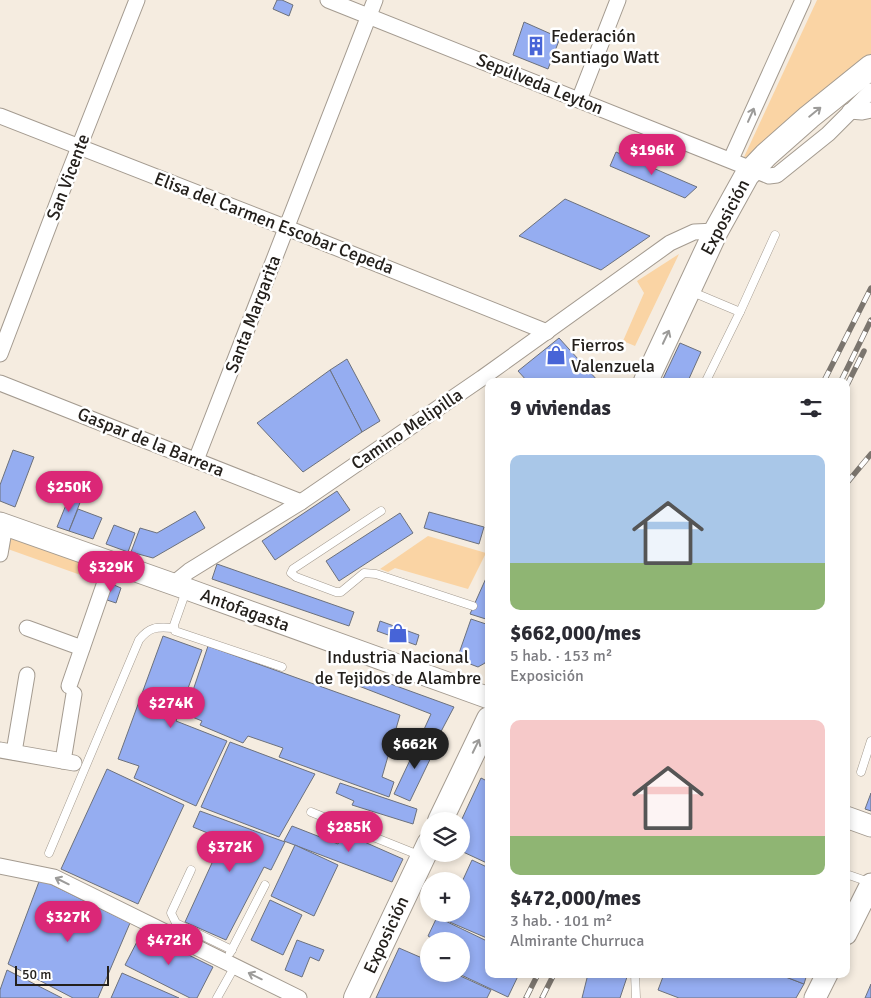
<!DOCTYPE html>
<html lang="es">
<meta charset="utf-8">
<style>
body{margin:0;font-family:Signika,sans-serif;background:#f7f7f7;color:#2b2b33;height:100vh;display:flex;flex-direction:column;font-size:19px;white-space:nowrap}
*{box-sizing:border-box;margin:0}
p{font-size:16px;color:#7c7c81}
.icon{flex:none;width:28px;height:28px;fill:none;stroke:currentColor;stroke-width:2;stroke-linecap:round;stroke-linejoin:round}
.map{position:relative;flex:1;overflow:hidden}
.drawer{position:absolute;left:485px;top:378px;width:365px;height:600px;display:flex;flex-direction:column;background:#fff;border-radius:10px;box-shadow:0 2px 8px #0003}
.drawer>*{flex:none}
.controls{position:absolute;left:420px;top:812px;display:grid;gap:10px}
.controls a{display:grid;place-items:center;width:50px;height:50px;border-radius:50%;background:#fff;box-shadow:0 2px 8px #0003;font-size:25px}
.scale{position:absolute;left:15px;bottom:12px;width:94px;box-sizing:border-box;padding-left:5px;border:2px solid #24201c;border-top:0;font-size:14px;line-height:18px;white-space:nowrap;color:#24201c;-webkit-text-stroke:4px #fff;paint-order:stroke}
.price{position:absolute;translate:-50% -42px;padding:0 11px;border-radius:18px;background:#db2777;color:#fff;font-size:16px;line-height:32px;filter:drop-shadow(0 1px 2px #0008)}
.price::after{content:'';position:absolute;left:50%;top:30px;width:15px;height:11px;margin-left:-8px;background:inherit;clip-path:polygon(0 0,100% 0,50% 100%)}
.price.selected{background:#222;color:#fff}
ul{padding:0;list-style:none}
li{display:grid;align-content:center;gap:10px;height:265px;padding:0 25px}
li span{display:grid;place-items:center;height:155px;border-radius:10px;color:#555}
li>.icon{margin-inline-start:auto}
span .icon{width:90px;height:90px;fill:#fffc;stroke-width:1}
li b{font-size:21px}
h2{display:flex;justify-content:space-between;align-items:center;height:60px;padding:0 25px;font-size:21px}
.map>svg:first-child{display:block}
.green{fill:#fad4a4}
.building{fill:#95adf1;stroke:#6c717c}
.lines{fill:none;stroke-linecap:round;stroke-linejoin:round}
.lane-casing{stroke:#a49b90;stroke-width:9}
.street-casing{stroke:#a49b90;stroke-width:17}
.secondary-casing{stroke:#a49b90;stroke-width:23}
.primary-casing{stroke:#a49b90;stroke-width:26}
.lane{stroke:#fff;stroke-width:8}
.street{stroke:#fff;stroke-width:15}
.secondary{stroke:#fff;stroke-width:21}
.primary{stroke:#fff;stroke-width:24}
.rail-casing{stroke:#7b756e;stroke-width:5.5}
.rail{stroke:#fff;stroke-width:4;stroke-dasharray:11;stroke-linecap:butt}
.oneway{stroke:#9c9b99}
.labels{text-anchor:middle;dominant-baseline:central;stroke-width:5;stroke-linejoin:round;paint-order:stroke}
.poi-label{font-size:18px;fill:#24201c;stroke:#fff;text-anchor:start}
.street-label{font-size:18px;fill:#24201c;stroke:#fff}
</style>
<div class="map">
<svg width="871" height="998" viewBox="0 0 871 998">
<rect width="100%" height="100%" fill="#f5ece0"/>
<g class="green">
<polygon points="817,0 871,0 871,57 753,156 744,157"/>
<polygon points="679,254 635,346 623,341 644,293 637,281"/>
<polygon points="8,534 108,569 103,583 5,548"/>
<polygon points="428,536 486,553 468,589 395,568 388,572 380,569"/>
</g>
<g class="building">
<polygon points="277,0 282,0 293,5 289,16 273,9"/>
<polygon points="524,22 560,38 548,69 513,55"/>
<polygon points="616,152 697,187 685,198 610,166"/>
<polygon points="565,199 650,236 601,270 519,236"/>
<polygon points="559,338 598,381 527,381 518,371"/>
<polygon points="680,343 701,352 688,381 662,381"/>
<polygon points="347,359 380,421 362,432 330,370"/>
<polygon points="330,370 362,432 303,472 257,423"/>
<polygon points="13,450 34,457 15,507 0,501 0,485"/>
<polygon points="337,491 350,510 275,560 262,541"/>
<polygon points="70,495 81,500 69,531 57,527"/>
<polygon points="78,509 102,518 93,539 69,531"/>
<polygon points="195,511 205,528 153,558 131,552 140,528 157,533"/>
<polygon points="429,512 484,527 479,544 424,528"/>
<polygon points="400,513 413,533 339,581 326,561"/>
<polygon points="114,525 135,533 128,552 106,544"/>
<polygon points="217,564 354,612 349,626 212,579"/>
<polygon points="487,576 489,577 489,620 470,614"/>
<polygon points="107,582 121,588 116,603 101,598"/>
<polygon points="471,619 489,625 489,655 485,663 478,667 457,659"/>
<polygon points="380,621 419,635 416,645 377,631"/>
<polygon points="163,636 202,650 176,721 227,741 196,806 134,778 139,766 118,759"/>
<polygon points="208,646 400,715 382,777 394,782 389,797 279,757 283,748 248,736 243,743 200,725 202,721 185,714"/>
<polygon points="355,671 454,707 436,741 421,736 431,714 351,683"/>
<polygon points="420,739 436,747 410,801 394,794"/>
<polygon points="230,742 315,774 279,837 201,807"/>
<polygon points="107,769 184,805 138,904 61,869"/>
<polygon points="481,778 489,782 489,864 461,851 461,821"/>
<polygon points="340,783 417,809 413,824 352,805 354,801 336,793"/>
<polygon points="871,793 871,811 865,809"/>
<polygon points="200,811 285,842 271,870 264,867 226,940 185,922 217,852 204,845 210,834 193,827"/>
<polygon points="292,826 338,844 344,833 403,859 392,882 284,841"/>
<polygon points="295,845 338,865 314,916 271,896"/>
<polygon points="472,860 489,868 489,939 445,920 448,914 461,914 461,884"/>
<polygon points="40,879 130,923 98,998 73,998 8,964"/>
<polygon points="270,900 302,915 283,955 251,940"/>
<polygon points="437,917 489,942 489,974 519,974 508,997 459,974 461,974 461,941 436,941 428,936"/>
<polygon points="142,932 213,967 197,998 190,998 125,965"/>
<polygon points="297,940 324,950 319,961 310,957 302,977 285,970"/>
<polygon points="399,948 429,961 429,974 456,974 491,990 487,998 376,998"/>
<polygon points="7,970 62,998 0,998 0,990"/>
<polygon points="122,973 179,998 111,998"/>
<polygon points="588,974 628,974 620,998 582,998"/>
<polygon points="664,974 778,974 804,984 796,998 679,998 658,990"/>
<polygon points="778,974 807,974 804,984"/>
<polygon points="871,984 871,998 865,998"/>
</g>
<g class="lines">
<defs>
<g id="lane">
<polyline points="690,291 740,312 775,235"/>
<polyline points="706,381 740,312"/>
<polyline points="381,511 293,569 291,573 296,577 336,592 341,592 364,573 376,574 473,606"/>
<polyline points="186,591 174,625 175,631 282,667"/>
<polyline points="861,772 871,741"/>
<polyline points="311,812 421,856"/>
<path d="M49,853L139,640C150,626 157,627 174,628"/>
<polyline points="191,870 171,913 176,923 232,950"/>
<polyline points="846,874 869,882"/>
<polyline points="230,953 265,885"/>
<polyline points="635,974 636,998"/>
<polyline points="217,998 235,966"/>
</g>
<g id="street">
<polyline points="328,0 769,176 777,175 828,134 871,91"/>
<polyline points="579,100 618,0"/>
<polyline points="850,111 862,112 871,110"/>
<polyline points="0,116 287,228 547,332"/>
<polyline points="731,159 803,0"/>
<polyline points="0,354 70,170 137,0"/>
<polyline points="0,383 301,502"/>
<polyline points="196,460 375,0"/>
<polyline points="0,554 5,525"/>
<polyline points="173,584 189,571 301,502 482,378 670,243 694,232 716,231"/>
<polyline points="27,628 82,648"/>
<polyline points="69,686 112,562"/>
<polyline points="0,750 74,763"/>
<polyline points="14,752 27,675"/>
<polyline points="63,761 74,694"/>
<polyline points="0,866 54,877 299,998"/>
</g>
<g id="secondary">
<polyline points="0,523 187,589 489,698"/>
<polyline points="846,817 871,826"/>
<polyline points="846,934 871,884"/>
<polyline points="815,998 827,974"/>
</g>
<g id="primary">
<polyline points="646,381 716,231 747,175 766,155 809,117 871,67"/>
<polyline points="440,821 489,719"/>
<polyline points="356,998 429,844"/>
</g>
</defs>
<use href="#lane" class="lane-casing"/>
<use href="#street" class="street-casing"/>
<use href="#secondary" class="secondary-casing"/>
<use href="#primary" class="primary-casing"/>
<use href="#lane" class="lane"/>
<use href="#street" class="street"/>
<use href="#secondary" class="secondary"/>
<use href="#primary" class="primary"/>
<defs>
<g id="rail">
<polyline points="824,381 871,288"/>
<polyline points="841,381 871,320"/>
<polyline points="846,387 864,351"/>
<polyline points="846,484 871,454"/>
<polyline points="526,998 538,974"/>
<polyline points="542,998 554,974"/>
</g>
</defs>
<use href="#rail" class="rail-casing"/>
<use href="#rail" class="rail"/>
</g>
<defs><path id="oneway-shaft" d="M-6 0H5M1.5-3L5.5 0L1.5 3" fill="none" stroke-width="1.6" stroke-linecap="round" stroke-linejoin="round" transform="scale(1.25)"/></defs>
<g class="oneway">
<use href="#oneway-shaft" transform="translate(815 112) rotate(-39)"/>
<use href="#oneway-shaft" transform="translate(751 115) rotate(-66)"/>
<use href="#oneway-shaft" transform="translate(666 337) rotate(-65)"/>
<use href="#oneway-shaft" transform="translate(476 746) rotate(-64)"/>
<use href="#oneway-shaft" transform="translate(62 881) rotate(-154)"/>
<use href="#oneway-shaft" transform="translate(255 976) rotate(-154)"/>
</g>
<defs>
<symbol id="building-bare" viewBox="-9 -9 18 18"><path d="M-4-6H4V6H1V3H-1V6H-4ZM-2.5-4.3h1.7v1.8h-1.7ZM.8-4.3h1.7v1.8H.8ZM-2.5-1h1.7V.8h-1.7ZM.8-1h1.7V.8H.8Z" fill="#4764d7" stroke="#fff" stroke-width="2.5" paint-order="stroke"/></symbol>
<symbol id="shop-bare" viewBox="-9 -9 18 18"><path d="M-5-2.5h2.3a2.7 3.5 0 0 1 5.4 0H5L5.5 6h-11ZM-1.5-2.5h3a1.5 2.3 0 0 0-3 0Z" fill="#4764d7" stroke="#fff" stroke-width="2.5" paint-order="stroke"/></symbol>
</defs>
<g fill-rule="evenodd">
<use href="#building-bare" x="522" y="32" width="28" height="28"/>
<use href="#shop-bare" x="542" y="341" width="28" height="28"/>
<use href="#shop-bare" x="384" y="619" width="28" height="28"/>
</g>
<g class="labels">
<g class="poi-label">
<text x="551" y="36">Federación<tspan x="551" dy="21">Santiago Watt</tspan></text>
<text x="571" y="345">Fierros<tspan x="571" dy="21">Valenzuela</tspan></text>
<text x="398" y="657" text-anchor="middle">Industria Nacional<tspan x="398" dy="21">de Tejidos de Alambre</tspan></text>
</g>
<g class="street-label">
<text transform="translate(540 84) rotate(22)">Sepúlveda Leyton</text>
<text transform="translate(68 177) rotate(-69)">San Vicente</text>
<text transform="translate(725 217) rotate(-62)">Exposición</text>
<text transform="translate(274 223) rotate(21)">Elisa del Carmen Escobar Cepeda</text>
<text transform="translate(253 314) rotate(-69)">Santa Margarita</text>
<text transform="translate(407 429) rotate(-34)">Camino Melipilla</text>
<text transform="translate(151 442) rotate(22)">Gaspar de la Barrera</text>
<text transform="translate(245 610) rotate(20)">Antofagasta</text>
<text transform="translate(386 935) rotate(-65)">Exposición</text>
</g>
</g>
</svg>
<div class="controls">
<a><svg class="icon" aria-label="layers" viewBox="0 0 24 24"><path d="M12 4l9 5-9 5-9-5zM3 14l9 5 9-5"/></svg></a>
<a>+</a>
<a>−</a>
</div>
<div class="scale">50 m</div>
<b class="price" style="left:652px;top:176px">$196K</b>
<b class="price" style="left:69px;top:513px">$250K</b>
<b class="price" style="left:111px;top:593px">$329K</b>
<b class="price" style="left:171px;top:729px">$274K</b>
<b class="price selected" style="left:415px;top:770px">$662K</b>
<b class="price" style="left:349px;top:853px">$285K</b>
<b class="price" style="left:230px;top:873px">$372K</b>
<b class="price" style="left:68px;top:943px">$327K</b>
<b class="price" style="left:169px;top:966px">$472K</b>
<section class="drawer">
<h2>9 viviendas<svg class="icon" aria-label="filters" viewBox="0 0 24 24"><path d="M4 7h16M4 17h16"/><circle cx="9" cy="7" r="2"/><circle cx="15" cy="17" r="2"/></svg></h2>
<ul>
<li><span style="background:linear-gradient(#a9c7e8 70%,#8fb573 0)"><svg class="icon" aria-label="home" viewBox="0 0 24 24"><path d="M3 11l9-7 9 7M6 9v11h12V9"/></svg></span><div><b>$662,000/mes</b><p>5 hab. · 153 m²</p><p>Exposición</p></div></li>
<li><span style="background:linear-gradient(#f6c9c9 75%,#8fb573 0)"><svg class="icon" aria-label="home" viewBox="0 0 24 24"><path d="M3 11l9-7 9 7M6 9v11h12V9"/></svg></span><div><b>$472,000/mes</b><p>3 hab. · 101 m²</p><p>Almirante Churruca</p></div></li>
</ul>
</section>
</div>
